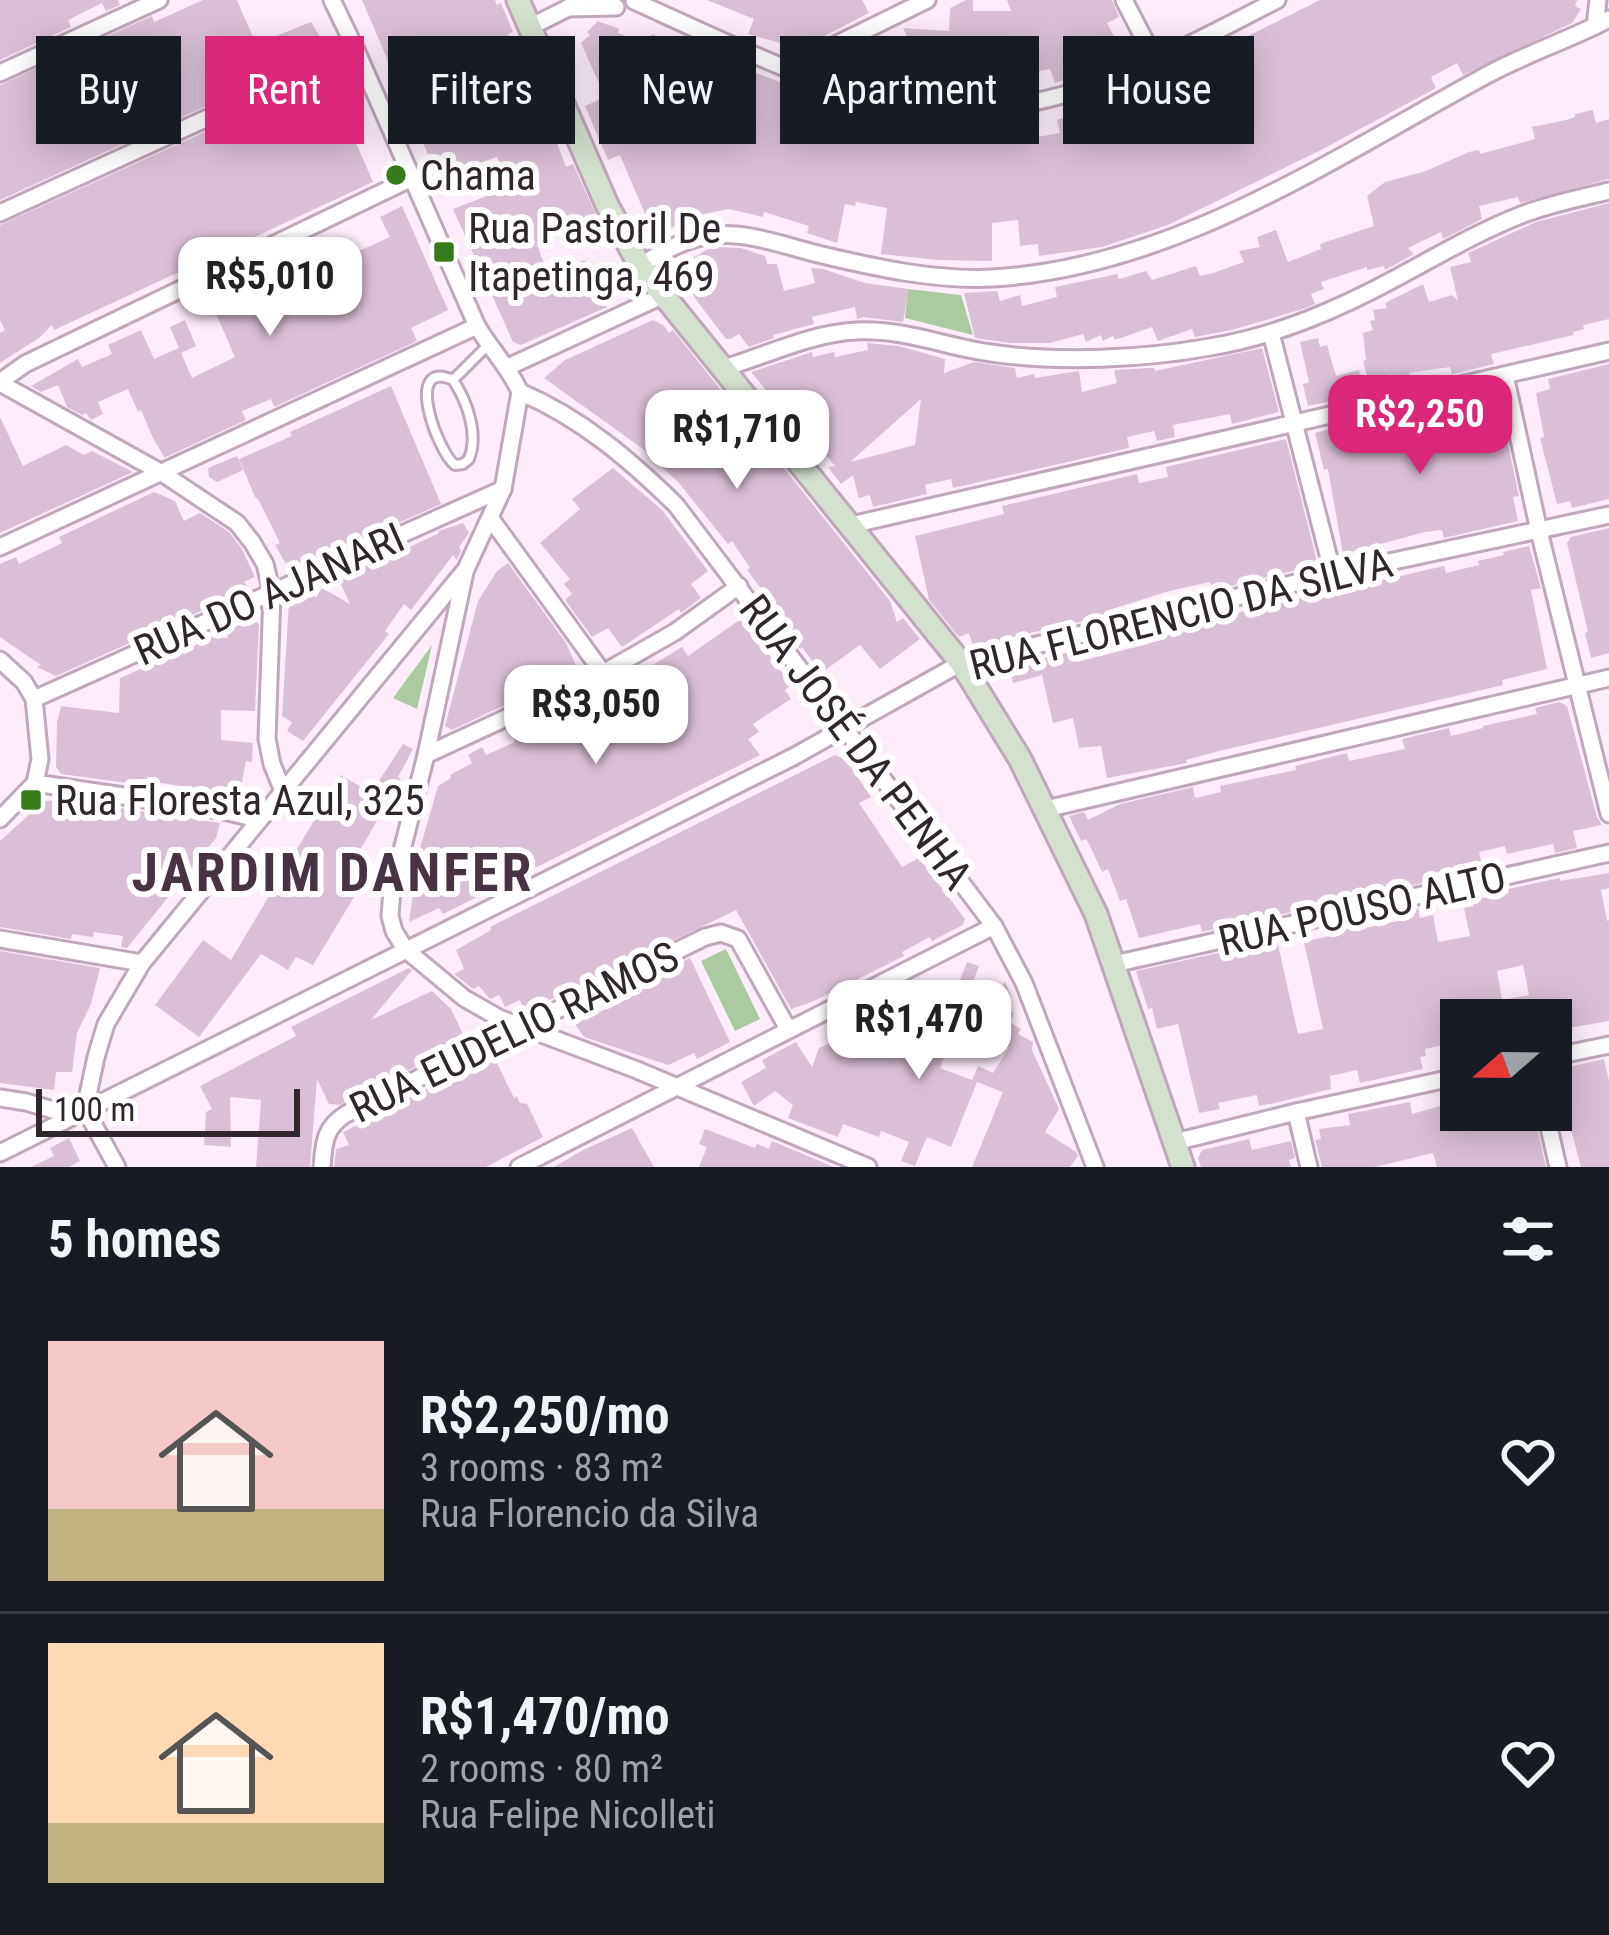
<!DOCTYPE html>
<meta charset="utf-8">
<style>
body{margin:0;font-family:"Roboto Condensed",sans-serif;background:#242831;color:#f1f3f6;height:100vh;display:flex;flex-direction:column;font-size:45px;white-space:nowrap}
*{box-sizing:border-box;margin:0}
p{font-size:39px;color:#9ea1a6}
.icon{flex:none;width:66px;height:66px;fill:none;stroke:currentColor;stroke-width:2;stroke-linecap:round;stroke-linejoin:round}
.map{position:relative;height:1167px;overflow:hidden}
.panel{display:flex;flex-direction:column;background:#171b24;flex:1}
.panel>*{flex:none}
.top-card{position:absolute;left:36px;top:36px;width:1539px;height:108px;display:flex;gap:24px}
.needle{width:78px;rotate:250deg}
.tools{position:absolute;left:1440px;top:999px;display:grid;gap:24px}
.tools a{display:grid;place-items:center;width:132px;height:132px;border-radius:0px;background:#171b24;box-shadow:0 6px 30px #0003;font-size:60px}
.scale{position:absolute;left:36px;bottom:30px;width:264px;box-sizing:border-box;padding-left:12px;border:6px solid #30262e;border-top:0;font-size:33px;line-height:42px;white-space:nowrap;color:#30262e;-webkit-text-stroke:9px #fff;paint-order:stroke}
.price{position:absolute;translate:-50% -102px;padding:0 27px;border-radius:24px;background:#fff;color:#222;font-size:39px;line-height:78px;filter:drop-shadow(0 3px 6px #0008)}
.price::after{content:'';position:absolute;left:50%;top:72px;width:36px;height:27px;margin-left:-18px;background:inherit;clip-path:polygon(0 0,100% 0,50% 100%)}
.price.selected{background:#db2777;color:#fff}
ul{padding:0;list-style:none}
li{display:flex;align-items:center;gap:36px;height:300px;padding:0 48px}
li+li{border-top:3px solid #363941}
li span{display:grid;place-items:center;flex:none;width:336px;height:240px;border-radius:0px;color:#555}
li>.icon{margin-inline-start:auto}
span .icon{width:144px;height:144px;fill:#fffc;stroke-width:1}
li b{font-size:51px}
h2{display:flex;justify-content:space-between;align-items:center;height:144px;padding:0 48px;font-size:51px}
.tag{padding:0 42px;border-radius:0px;background:#171b24;box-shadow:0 6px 30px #0003;font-size:42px;line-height:108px}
.tag.selected{background:#db2777;color:#fff}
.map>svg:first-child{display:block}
.green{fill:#a9cb9f}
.building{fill:#dac0d6;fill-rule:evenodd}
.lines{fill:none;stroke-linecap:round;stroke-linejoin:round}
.service-casing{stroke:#c0a7bc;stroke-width:14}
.minor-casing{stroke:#c0a7bc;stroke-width:21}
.secondary-casing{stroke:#c0a7bc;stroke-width:27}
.service{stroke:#fff;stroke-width:8}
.minor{stroke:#fff;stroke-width:15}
.secondary{stroke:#d4e1cf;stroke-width:21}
.poi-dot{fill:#377b1d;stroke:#fff;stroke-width:4.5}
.labels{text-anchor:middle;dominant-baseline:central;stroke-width:12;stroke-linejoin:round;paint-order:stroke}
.poi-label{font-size:42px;fill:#30262e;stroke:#fff;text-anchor:start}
.street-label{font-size:42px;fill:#30262e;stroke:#fff}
.district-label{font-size:54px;font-weight:bold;letter-spacing:3px;fill:#473344;stroke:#fff}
</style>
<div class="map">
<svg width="1609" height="1167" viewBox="0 0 1609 1167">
<rect width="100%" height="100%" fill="#fdedfb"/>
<g class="green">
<polygon points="908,289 961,295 973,335 905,318"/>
<polygon points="432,645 417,709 393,698"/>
<polygon points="726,949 760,1019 735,1031 701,961"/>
</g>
<g class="building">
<polygon points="0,0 118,0 120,5 106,11 102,3 68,20 71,27 0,60"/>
<polygon points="203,0 237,0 256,44 311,22 328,50 268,77 263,66 234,80 239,91 0,200 0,85 152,16 154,22"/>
<polygon points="362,0 495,0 497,5 501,3 513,32 508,34 529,94 540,91 552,118 548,119 566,167 573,164 598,219 537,244 541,256 549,274 585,260 607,307 521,345 513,342 453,209 510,187 497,157 438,178"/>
<polygon points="707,0 862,0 869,13 811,43 784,44 748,34 754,19"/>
<polygon points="966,0 973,0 973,11 1011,11 1007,0 1112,0 1119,17 1107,23 1121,50 1078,72 1079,75 1055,83 1050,69 1032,73 1028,43 1013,46 1000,50 1001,64 973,68 973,93 925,88 849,74 846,71 846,59 867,49 872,60 910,42 903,28 949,31 950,8"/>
<polygon points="1320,0 1577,0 1575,6 1581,9 1572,23 1463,75 1457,63 1431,77 1436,88 1323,149 1168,225 1102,247 1039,256 1038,244 1020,246 1018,220 992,223 992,261 937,260 881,254 887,208 856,202 855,206 845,204 837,243 807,233 809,226 764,212 763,217 729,209 703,214 659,233 656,227 651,228 620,155 608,160 585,106 605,97 581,43 590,35 587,32 598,21 619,29 618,33 648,45 652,34 731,67 732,64 841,105 883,117 942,126 1017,126 1019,138 1043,136 1060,133 1057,120 1122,99"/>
<polygon points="341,70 355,99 340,106 373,182 54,330 52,325 39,338 0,363 0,333 5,330 0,320 0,225"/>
<polygon points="1593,110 1596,123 1609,119 1609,179 1520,203 1518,197 1479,206 1482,219 1443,239 1441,232 1408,248 1414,254 1385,270 1384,266 1367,270 1367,267 1321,282 1324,289 1311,294 1315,304 1303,309 1232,330 1195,337 1192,329 1158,341 1152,327 1115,340 1113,336 1103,341 1101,335 1086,342 1083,334 1050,343 1009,343 975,338 964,293 997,291 1000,301 1020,295 1022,306 1057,297 1055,287 1117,274 1119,279 1146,271 1152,280 1196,266 1200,276 1210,274 1244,262 1239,251 1260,247 1257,237 1276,230 1288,262 1321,249 1320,244 1374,226 1367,196 1385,182 1426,171 1469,152 1479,150 1480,154 1535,139 1532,127 1566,120 1575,117 1575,114"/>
<polygon points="1609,203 1609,319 1583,325 1584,329 1573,332 1574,335 1491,354 1494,364 1452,374 1450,367 1409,373 1410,376 1395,379 1393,374 1368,380 1363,361 1366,360 1363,333 1373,330 1370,321 1375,320 1373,310 1387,308 1385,303 1423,284 1429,302 1452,295 1458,301 1450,267 1471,262 1468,253 1536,222"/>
<polygon points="402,206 448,310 411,328 417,341 274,407 271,399 242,411 246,420 166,457 164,457 153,438 141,410 138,412 128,389 98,402 103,414 91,420 86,413 82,415 67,407 58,385 41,392 31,386 78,359 82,367 112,354 108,345 141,330 154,359 179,348 170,327 185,320 196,346 181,353 192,378 235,357 209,298 326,242 334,259 358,248 359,251 390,237 380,217"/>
<polygon points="712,247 741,248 765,256 767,264 777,264 784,291 815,283 811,268 823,269 865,283 909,289 903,322 863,317 857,319 855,307 812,317 814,324 773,335 774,338 749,347 739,334 731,339 726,339 697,301 679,272 680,265"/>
<polygon points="653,320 663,325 669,333 673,330 740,414 724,426 745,456 757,446 765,456 771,452 890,601 897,622 903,618 920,639 880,669 860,645 821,673 802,647 800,649 791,637 793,635 783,622 785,621 747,570 750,568 732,541 728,544 678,482 643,449 544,378 565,360"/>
<polygon points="1318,338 1320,347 1327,345 1336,376 1359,370 1364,394 1308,406 1303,384 1309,382 1300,342"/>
<path d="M867,343L899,346L945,359L944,373L974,362L1015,368L1017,378L1034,374L1035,378L1079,371L1082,392L1117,383L1114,370L1148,368H1154L1155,371L1262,348L1279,412L1232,424L1230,414L1173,425L1175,437L1157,441L1154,431L1127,437L1129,448L953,488L951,479L925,485L927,494L873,507L870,495L859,498L853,475L841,484L828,467L835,466L799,423L802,420L782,396L776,402L751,372L812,352L813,357L834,352L835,357L868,350ZM921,399L915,445L850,462Z"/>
<polygon points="1609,364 1609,499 1572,508 1570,501 1557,504 1540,438 1544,437 1536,393 1550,389 1548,379"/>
<polygon points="391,386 441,504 351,544 353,540 327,553 326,551 300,563 301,566 296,568 287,566 275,545 280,543 258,499 255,497 239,459 292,436 290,432"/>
<polygon points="1488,397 1498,436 1506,435 1519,496 1513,497 1518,521 1444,538 1442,530 1425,532 1343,554 1329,475 1328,469 1324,470 1315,433 1342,426 1344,436 1376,429 1373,419 1411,411 1414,424 1461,413 1459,404"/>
<polygon points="0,417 23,466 66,445 84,455 92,451 133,472 0,533"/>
<polygon points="1286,439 1318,565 1213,590 1210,582 1169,591 1109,610 1110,615 973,646 969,633 959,637 929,600 915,536 1004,514 1002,506 1137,474 1139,483 1168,477 1166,467"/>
<polygon points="237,456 243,470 217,482 209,477 208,468"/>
<polygon points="613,468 662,510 708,571 691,584 701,598 681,613 679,609 622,647 608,628 592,637 565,600 572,594 564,584 570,579 540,543 580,509 572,499"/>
<polygon points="154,492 175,501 184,521 200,513 229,532 242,549 255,577 244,582 250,589 56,676 37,667 41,665 0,637 0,564 16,557 19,564 62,543 59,537"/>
<polygon points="463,523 469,533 459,547 461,551 457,560 453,555 411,610 404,604 385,631 389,634 303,741 287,731 292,722 282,716 289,601 312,591 316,598 322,588 350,604 339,580 357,571 354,569 370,562 374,564 439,533 438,531"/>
<polygon points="1609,528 1609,653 1591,658 1585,633 1588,632 1567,543 1571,537"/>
<polygon points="1529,546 1541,588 1531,590 1547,669 1502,680 1503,685 1219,751 1186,760 1187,763 1107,778 1101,746 1079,748 1073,718 1053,723 1042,675 1013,683 1009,666 1075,651 1077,662 1148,644 1148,633 1444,566 1446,573 1479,565 1478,561 1504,555 1503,552"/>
<polygon points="508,563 566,643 578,670 452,730 445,726 478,601 497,571"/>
<polygon points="252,619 259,624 255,711 221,710 221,740 253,743 252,762 246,761 239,797 181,790 181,786 142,780 142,785 61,774 56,767 57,722 61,706 119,713 120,678 207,640 207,637 228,638 225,631"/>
<polygon points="738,621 741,621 751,634 753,633 791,685 785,690 791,699 753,724 759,732 748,739 760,755 443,914 439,908 409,922 419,852 438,786 451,778 450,775 472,763 468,755 482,747 486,755 515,742 511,733 606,686 610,691 682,647 688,656"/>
<polygon points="1559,702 1567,706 1597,817 1602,825 1573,831 1577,848 1555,853 1553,844 1507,854 1505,846 1479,852 1481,861 1471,864 1473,871 1455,875 1453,868 1425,875 1427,882 1202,932 1200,924 1139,938 1126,899 1120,901 1108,869 1102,872 1090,846 1086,839 1081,841 1069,816 1084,812 1088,820 1120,804 1193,787 1195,798 1221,792 1220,786 1296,770 1295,766 1347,753 1349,761 1405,749 1402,739 1449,728 1451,736 1483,728 1483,726 1537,714 1535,708"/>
<polygon points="403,744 413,749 398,777 401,779 355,859 371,869 313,965 296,957 288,970 261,954 199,1037 155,1005 203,940 231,960 341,775 371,793"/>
<polygon points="835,755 846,760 871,797 859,803 902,867 919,858 965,919 963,925 932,941 930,937 902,952 904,956 812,1002 791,1009 736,910 525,1012 520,1000 505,1007 499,995 490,999 479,986 473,989 454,974 464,969 456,950 491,930 490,927"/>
<polygon points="63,800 62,810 97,813 99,805 220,823 216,838 127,948 121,947 123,936 94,932 93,937 72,934 71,939 0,927 0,841 44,801"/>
<path d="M1609,873V888L1601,890L1607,921L1609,920V1021L1551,1031V1020H1461V1041L1425,1049L1426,1056L1420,1057L1423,1069L1360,1083L1357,1070L1330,1076L1331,1089L1275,1103L1259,1106L1257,1095L1218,1103L1220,1109L1199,1113L1178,1024L1157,1029L1152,1008L1148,1009L1136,971L1277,940L1298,1034L1323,1029L1304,942L1329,936L1328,928L1353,923L1355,930L1407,919L1405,911L1418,908L1420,918L1433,915L1438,942L1470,936L1464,908L1474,906L1472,900L1509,893L1508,889L1560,878V881ZM1523,965L1529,995L1502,1000L1497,971Z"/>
<polygon points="0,951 100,968 91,1004 77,1033 72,1072 56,1072 54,1090 0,1083"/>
<polygon points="690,958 730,1042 697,1059 694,1053 668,1065 584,1037 575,1024 624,1000 620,993"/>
<polygon points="967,962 979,966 940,1068 972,1080 978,1066 993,1073 1009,1048 996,1040 1001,1034 979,1013 1005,982 1011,995 1003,1005 1014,1014 1009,1022 1021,1029 1018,1034 1033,1042 1032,1050 1059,1109 1045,1132 1076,1152 1078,1156 1070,1167 972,1167 1003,1092 977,1082 951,1147 927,1137 915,1166 901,1161 909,1142 881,1131 879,1137 843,1124 838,1137 788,1118 793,1105 775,1091 754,1106 741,1082 766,1068 762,1060 796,1042 812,1067 819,1048 841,1039 850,1014 897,992 914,998 912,1004 947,1013"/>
<polygon points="409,968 412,970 371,1020 432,991 451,1009 464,1036 455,1041 457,1046 339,1105 329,1104 317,1079 310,1167 256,1167 261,1100 230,1097 231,1147 204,1145 206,1112 212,1109 200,1086 296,1036 291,1027"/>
<polygon points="494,1057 514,1098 517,1096 520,1103 527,1104 543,1137 486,1167 334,1167 336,1149 349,1145 343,1132 397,1106 391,1105"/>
<polygon points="1604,1059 1609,1081 1609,1167 1581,1167 1555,1070"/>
<polygon points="1458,1101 1461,1103 1461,1110 1533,1110 1546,1167 1437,1167 1433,1153 1375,1167 1322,1167 1315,1140 1321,1139 1319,1129 1350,1125 1348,1114 1410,1102 1412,1114"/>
<polygon points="632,1128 654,1167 554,1167 583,1150"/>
<polygon points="705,1129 755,1148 757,1144 769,1149 772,1141 834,1167 699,1167 707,1147 699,1144"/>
<polygon points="69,1138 80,1161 69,1167 31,1167 54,1156 50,1148"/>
<polygon points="1249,1139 1252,1150 1291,1141 1295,1158 1289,1160 1291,1167 1201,1167 1198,1158 1202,1150"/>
</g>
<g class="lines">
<defs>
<path id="service" d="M453,380C467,401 479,434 469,459L463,464L455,465C437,451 403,358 453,380L487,346"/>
<g id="minor">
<path d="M332,0L356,50L477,326C491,350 509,367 520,392"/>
<polyline points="1124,0 1156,62"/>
<path d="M634,1C698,30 761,60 827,84C847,91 867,101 888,104C1037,131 1150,65 1277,0"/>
<polyline points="568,8 616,7"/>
<polyline points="1595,26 1598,0"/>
<polyline points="530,27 568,8 577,0"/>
<polyline points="786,69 927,0"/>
<polyline points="0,73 159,0"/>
<polyline points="0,213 356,50"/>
<path d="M640,266C663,251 688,237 715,235C751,232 788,247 822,255C877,268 936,281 993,278C1174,267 1330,160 1485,76C1525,54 1569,40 1609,19"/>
<polyline points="1271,333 1333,574"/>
<polyline points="508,367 664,295"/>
<path d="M724,368C767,355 812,333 856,331C901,328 947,347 991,353C1058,363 1144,359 1210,347C1277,336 1339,309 1398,277C1439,255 1478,232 1521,215C1549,204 1579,198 1609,191"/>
<polyline points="1505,375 1539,531 1609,814"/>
<polyline points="0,382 25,364 412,178"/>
<polyline points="0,383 162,473 237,523 252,542 265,564 272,593 267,739 272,764 283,791"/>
<path d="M520,392C581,418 629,459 676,505L994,926L1024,983L1095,1167"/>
<polyline points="491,519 603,673"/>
<polyline points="851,525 1609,351"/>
<polyline points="0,547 477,326"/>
<polyline points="465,572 426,755 392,890 390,916 394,931 405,949 464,998 499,1018 637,1070 868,1167"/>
<polyline points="0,660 24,682 34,699 40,759 35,783 0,819"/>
<polyline points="34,699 503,489"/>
<polyline points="426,755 603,673 675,632 739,586"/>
<polyline points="35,783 219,810 258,819"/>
<polyline points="1046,809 1609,678"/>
<polyline points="0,939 142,963"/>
<polyline points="1114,964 1609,853"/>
<polyline points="1551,1057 1609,1045"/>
<polyline points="0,1098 26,1102 73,1116"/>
<polyline points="1545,1110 1558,1167"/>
<polyline points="1296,1112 1309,1167"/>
<polyline points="1175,1142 1296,1112 1461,1076"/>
<polyline points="0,1153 793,757 961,663 1333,574 1609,515"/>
<polyline points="117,1167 85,1109 96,1057 106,1024 142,963 466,569 503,489 520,392"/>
<path d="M322,1167C324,1143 324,1128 346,1114L705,937L721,933L738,939L788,1029"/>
<polyline points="519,1167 994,926"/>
</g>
<polyline id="secondary" points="518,0 607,205 640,266 961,663 1020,759 1096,914 1183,1167"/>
</defs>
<use href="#service" class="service-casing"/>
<use href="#minor" class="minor-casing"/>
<use href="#secondary" class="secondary-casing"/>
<use href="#service" class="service"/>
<use href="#minor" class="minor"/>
<use href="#secondary" class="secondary"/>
</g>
<g class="poi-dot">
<circle cx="396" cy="175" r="12"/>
<rect x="432" y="240" width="24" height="24" rx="6"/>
<rect x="19" y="788" width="24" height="24" rx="6"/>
</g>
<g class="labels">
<g class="poi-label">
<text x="420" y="175">Chama</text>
<text x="468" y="228">Rua Pastoril De<tspan x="468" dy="48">Itapetinga, 469</tspan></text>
<text x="55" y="800">Rua Floresta Azul, 325</text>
</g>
<g class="street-label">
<text transform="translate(269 594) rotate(-24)">RUA DO AJANARI</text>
<text transform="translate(1181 614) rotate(-14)">RUA FLORENCIO DA SILVA</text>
<text transform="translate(856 742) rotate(53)">RUA JOSÉ DA PENHA</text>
<text transform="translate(1362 909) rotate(-13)">RUA POUSO ALTO</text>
<text transform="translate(514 1032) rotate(-26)">RUA EUDELIO RAMOS</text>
</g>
<g class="district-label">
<text x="333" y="872">JARDIM DANFER</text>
</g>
</g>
</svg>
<div class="tools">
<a><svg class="needle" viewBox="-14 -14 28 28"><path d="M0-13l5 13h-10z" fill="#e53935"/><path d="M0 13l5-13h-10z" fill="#9ea1a6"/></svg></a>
</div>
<div class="scale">100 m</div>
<b class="price" style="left:270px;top:339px">R$5,010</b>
<b class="price selected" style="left:1420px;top:477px">R$2,250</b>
<b class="price" style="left:737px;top:492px">R$1,710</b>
<b class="price" style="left:596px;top:767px">R$3,050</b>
<b class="price" style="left:919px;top:1082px">R$1,470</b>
<div class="top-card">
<a class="tag">Buy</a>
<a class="tag selected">Rent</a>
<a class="tag">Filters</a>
<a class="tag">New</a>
<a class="tag">Apartment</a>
<a class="tag">House</a>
</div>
</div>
<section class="panel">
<h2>5 homes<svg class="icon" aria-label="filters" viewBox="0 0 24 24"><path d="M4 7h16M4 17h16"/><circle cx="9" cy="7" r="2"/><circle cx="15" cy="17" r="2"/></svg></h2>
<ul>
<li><span style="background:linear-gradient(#f6c9c9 70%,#c2b280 0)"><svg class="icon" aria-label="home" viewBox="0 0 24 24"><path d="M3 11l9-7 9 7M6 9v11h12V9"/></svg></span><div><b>R$2,250/mo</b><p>3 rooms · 83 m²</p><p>Rua Florencio da Silva</p></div><svg class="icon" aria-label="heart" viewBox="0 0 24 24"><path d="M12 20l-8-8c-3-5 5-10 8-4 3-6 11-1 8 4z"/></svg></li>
<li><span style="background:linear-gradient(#ffd9b3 75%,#c2b280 0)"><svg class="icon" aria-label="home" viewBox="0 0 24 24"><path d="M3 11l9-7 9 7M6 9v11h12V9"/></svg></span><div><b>R$1,470/mo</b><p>2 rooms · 80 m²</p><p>Rua Felipe Nicolleti</p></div><svg class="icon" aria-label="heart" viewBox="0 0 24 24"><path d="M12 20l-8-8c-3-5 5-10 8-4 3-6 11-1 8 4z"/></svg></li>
</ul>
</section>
